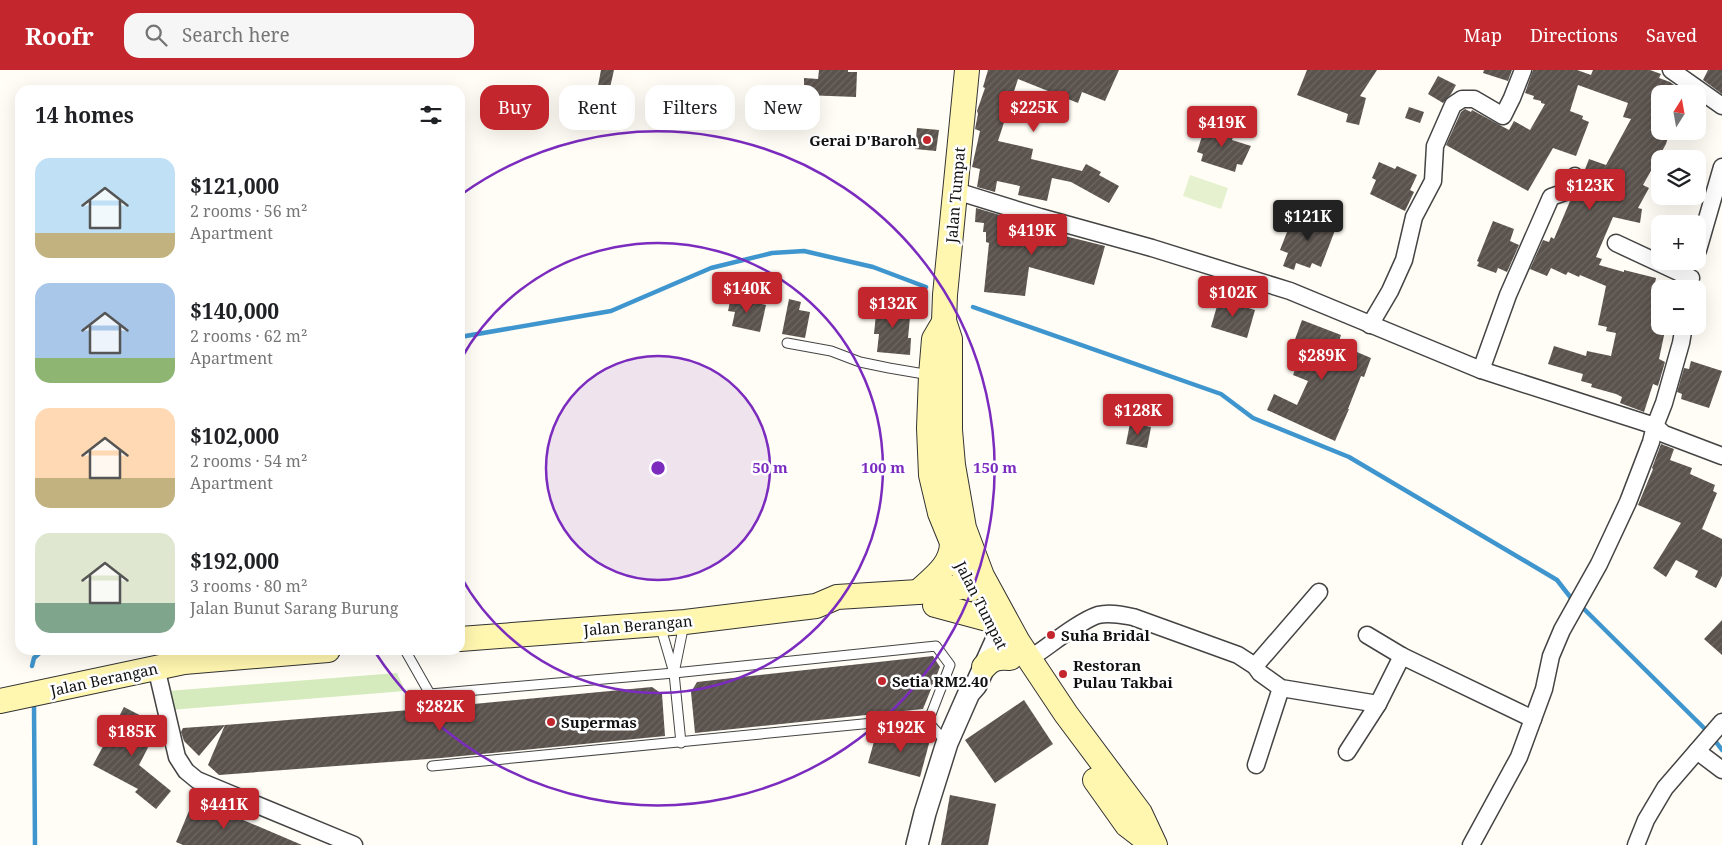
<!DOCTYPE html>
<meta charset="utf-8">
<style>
body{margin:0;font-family:"Noto Serif",serif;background:#f6f6f6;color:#202124;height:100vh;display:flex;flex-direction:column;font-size:19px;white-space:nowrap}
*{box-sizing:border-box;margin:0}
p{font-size:16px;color:#757577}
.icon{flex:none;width:28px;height:28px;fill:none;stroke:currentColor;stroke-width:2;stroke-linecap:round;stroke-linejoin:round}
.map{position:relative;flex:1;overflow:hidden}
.sheet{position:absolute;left:15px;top:15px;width:450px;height:570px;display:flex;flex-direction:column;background:#fff;border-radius:15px;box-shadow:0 5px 20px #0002}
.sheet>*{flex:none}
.top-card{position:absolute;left:480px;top:15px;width:475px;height:45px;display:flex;gap:10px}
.needle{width:32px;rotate:11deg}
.controls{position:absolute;left:1651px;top:15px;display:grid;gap:10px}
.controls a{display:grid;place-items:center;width:55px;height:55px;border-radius:10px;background:#fff;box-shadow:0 5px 20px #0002;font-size:25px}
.price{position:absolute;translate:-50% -42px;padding:0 11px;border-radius:5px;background:#c4262e;color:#fff;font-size:16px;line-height:32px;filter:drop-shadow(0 1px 2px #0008)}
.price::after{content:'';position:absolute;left:50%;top:30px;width:15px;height:11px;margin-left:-8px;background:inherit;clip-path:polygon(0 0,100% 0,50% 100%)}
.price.on{background:#222;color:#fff}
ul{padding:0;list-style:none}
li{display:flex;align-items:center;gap:15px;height:125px;padding:0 20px}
li span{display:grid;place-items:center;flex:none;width:140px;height:100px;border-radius:15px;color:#555}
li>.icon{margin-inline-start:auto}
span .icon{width:60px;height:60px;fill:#fffc;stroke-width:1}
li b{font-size:21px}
h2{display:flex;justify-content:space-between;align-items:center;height:60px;padding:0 20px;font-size:21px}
.pill{padding:0 18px;border-radius:15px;background:#fff;box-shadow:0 5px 20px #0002;font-size:18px;line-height:45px}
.pill.on{background:#c4262e;color:#fff}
header{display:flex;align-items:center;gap:30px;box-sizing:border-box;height:70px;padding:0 25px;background:#c4262e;color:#fff}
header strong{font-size:24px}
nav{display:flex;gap:28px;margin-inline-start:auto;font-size:18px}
.search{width:350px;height:45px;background:#f6f6f6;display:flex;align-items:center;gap:12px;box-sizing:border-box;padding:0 18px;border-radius:15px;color:#757577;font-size:19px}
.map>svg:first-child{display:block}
.grass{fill:#d5ebbd}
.pitch{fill:#e6f2cf}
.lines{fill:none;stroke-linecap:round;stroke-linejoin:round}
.stream{stroke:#3f96cf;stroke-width:4.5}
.building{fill:url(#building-hatch)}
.service-casing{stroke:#444;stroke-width:11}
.minor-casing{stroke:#444;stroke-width:19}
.tertiary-casing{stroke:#444;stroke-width:24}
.secondary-casing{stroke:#333;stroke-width:26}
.service{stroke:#fff;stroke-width:9}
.minor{stroke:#fff;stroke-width:16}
.tertiary{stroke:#fff;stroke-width:21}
.secondary{stroke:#fff6b0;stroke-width:24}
.ring{fill:none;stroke:#7b2cbf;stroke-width:2.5}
.poi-dot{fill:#c4262e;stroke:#fff;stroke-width:2}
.labels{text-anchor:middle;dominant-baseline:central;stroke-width:5;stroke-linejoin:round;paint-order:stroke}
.poi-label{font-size:15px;font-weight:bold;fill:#111;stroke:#fff;text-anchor:start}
.street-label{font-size:15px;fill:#111;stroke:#fff}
.centre{fill:#7b2cbf;stroke:#fff;stroke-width:2.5}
.ring-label{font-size:15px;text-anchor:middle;font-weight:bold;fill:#7b2cbf;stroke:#fff;stroke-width:5;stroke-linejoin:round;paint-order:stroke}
</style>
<header>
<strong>Roofr</strong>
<div class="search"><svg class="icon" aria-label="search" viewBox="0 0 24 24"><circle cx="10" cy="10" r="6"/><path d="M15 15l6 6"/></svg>Search here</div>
<nav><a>Map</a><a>Directions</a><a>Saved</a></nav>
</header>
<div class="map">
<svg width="1722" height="775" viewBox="0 0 1722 775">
<defs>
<pattern id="building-hatch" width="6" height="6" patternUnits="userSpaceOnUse" patternTransform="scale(1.25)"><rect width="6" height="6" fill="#5a524d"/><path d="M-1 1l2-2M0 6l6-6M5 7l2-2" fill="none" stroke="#6d6662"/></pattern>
</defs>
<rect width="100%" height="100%" fill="#fffdf5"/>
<polygon class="grass" points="397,603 405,621 170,640 168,621"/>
<polygon class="pitch" points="1190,105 1228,118 1221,139 1183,126"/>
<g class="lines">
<g class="stream">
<polyline points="973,237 1221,324 1253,348 1349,387 1557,510 1571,528"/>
<polyline points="460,267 611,241 711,198 772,183 804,181 873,197 926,217"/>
<polyline points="1583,538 1706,660"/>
<polyline points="32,596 34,588 43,580"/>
<polyline points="34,637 35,775"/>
<polyline points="1716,672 1722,680"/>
</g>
</g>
<g class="building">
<polygon points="601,0 614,0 604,44 593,43"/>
<polygon points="819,0 848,0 848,2 857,2 856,27 804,25 804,8 818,9"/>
<polygon points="988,0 1119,0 1105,31 1082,22 1078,33 1018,9 998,71 1033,79 1031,89 1082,101 1086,94 1101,102 1099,105 1119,116 1109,133 1071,112 1052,108 1047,131 1018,125 1020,116 997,111 995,122 977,117 980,99 972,97 980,61 975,59 978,44 977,41 985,18 983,17"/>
<polygon points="1307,0 1377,0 1360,26 1366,28 1359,55 1346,52 1348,44 1297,25"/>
<polygon points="1484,0 1512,0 1508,11 1483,3"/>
<polygon points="1533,0 1577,0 1591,5 1593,0 1650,0 1661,4 1659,8 1670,12 1687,24 1660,24 1660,61 1670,61 1666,74 1643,115 1649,118 1638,138 1642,139 1640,153 1613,147 1596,187 1602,189 1599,195 1624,202 1624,200 1656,208 1655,213 1663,215 1662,219 1660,219 1658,237 1660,238 1660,256 1666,256 1659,289 1665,292 1658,316 1653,314 1644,342 1620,333 1622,327 1616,324 1591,317 1592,314 1581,311 1583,304 1548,294 1554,276 1586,286 1587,281 1611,286 1616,263 1606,261 1607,257 1598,255 1606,216 1580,205 1579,207 1568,202 1566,205 1551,198 1547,206 1530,199 1543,170 1549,172 1551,167 1554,169 1570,131 1573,131 1577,125 1584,110 1584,102 1589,89 1606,95 1631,49 1623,47 1628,33 1578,15 1570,41 1583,46 1582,49 1589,52 1576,86 1553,78 1528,121 1446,75 1461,42 1465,39 1471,42 1472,40 1509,60 1514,51 1530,60 1545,34 1541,33 1541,31 1533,29 1534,26 1525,23"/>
<polygon points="1708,0 1722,0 1722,24 1703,10"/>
<polygon points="1438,6 1456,15 1451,24 1443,33 1428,24"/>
<polygon points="1409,37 1424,42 1420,53 1405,48"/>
<polygon points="1210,50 1222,54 1221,56 1235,61 1232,70 1251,76 1242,95 1237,94 1235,102 1201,91 1203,84 1197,82 1204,60 1206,61"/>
<polygon points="917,58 939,60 936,81 915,79"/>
<polygon points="1379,92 1395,99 1397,96 1417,105 1410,120 1414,122 1405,141 1370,124 1376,110 1372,108"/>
<polygon points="976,138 1000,145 1000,146 1027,154 1026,166 1059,170 1061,165 1105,176 1094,215 1029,197 1025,226 984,222 989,173 986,172 986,162 983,162 984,153 975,152"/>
<polygon points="1301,142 1337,155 1321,197 1312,193 1310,198 1296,193 1294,200 1283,196 1288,183 1280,180 1289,157 1294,159"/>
<polygon points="1493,151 1514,159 1510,171 1519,175 1507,202 1498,198 1496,203 1477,196 1479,192 1477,191"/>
<polygon points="731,227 766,235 760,262 732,256 735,242 728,241"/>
<polygon points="789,229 801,232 799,240 810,242 805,268 782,264"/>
<polygon points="1219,229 1255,240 1247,268 1211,257"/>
<polygon points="877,234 911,237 908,268 911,268 910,285 877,282 879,264 874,264"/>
<polygon points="1302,250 1341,265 1338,274 1371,288 1364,307 1361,306 1348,339 1349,339 1335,371 1267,340 1274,324 1297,335 1308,311 1293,305 1296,297 1293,296 1296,288 1289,286"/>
<polygon points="1691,291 1722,301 1709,338 1681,329 1682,324 1677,322 1684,298 1689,299"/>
<polygon points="1130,353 1151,357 1147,378 1126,374"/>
<polygon points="1661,374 1674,379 1670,390 1692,398 1690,404 1715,415 1713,421 1717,423 1702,459 1722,469 1722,506 1716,518 1695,507 1698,501 1676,490 1666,507 1653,498 1681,453 1638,435 1653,399 1652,398"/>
<polygon points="1722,550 1722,585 1704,569"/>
<polygon points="933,586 940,597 923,639 695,663 691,622 697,612"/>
<polygon points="652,617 662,624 665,666 441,688 219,705 208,695 225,655 422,639"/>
<polygon points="1024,630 1053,674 995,713 965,670"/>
<polygon points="124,637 153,652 148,661 155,664 139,695 171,721 156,739 135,722 138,719 93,695"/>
<polygon points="225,655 199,686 184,671 181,662 183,658"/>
<polygon points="896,660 930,670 920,707 868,693 875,668 892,672"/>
<polygon points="950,725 996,734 988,775 941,775"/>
<polygon points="194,729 302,775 183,775 176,772"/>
</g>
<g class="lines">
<defs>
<g id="service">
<polyline points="787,273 831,281 860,292 889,298 930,305"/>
<polyline points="405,580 430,624 674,603"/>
<polyline points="928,652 947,673"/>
<polyline points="681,673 674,603 684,554"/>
<polyline points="432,696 914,649 922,650 928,652 950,595 936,576 674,603 660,555"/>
</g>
<g id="minor">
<polyline points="1671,0 1722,36"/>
<polyline points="956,121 1040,147 1152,178 1290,221 1481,300 1655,356 1664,364 1722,386"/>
<polyline points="1616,173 1691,208"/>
<polyline points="1698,180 1722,97"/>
<polyline points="1370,255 1390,221 1404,190 1414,147 1433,111 1435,76 1453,35 1462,29 1474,29 1503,46 1512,28 1523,0"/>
<polyline points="1481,300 1508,225 1551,127 1568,121 1575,106"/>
<polyline points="1367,565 1402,586 1533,649"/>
<path d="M1038,583C1054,572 1080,551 1098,545C1110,542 1122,545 1133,547L1238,585L1255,596L1260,603L1281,618L1378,634L1402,586"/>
<polyline points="1255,596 1319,522"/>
<polyline points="156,597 177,687 186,701 197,710 354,775"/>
<polyline points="1697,681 1722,700"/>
<polyline points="1347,682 1378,634"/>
<polyline points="1256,695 1281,618"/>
<polyline points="1471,775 1519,687 1544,619 1551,586 1562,560 1599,494 1628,432 1651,372 1655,356 1664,333 1681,273 1684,256"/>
<polyline points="1636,775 1646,750 1665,718 1722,652"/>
</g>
<polyline id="tertiary" points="917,775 925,743 947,673 969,623 976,615 995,573 1009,556"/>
<g id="secondary">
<polyline points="967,0 945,225 944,251 950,269 950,360 953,395 964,458 982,506 1018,572 1066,644 1140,743 1155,775"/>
<polyline points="944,252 934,269 931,305 929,358 931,405 940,443 971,519"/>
<path d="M918,522C934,507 951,496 952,474"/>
<polyline points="935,535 987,549"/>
<polyline points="460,569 685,552 816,536 837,527 918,522 970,516 984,513"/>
<path d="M984,597C992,588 998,587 1010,588"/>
<polyline points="0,631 184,592 328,580"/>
<polyline points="1095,710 1127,755 1152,774"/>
</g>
</defs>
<use href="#service" class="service-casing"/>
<use href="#minor" class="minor-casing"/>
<use href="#tertiary" class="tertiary-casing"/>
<use href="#secondary" class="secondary-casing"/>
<use href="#service" class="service"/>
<use href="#minor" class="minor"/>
<use href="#tertiary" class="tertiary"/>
<use href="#secondary" class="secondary"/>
</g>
<circle cx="658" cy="398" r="112" fill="#7b2cbf" fill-opacity=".12"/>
<g class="ring">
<circle cx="658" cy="398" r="112"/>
<path d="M460 291A225 225 0 1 1 460 505"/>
<path d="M462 124A337 337 0 1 1 375 582"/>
</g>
<g class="poi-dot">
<circle cx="927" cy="70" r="5"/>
<circle cx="1051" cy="565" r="5"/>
<circle cx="1063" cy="604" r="5"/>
<circle cx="882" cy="611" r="5"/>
<circle cx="551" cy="652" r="5"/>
</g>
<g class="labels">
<g class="poi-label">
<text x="917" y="70" text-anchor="end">Gerai D'Baroh</text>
<text x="1061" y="565">Suha Bridal</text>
<text x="1073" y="595">Restoran<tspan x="1073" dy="17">Pulau Takbai</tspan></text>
<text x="892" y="611">Setia RM2.40</text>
<text x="561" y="652">Supermas</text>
</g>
<g class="street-label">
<text transform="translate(955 125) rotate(-85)">Jalan Tumpat</text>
<text transform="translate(982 535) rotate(63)">Jalan Tumpat</text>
<text transform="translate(638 555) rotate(-5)">Jalan Berangan</text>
<text transform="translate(104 609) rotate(-12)">Jalan Berangan</text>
</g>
</g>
<circle cx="658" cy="398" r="8" class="centre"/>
<g class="ring-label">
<text x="770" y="403">50 m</text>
<text x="883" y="403">100 m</text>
<text x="995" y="403">150 m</text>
</g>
</svg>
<div class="controls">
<a><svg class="needle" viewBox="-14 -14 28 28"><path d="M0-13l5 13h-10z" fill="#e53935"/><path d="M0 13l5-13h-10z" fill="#757577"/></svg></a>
<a><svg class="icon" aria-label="layers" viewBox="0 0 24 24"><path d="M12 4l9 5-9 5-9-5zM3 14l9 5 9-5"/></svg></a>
<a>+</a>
<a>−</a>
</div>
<b class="price" style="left:1034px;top:63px">$225K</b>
<b class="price" style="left:1222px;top:78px">$419K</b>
<b class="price" style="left:1590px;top:141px">$123K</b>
<b class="price on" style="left:1308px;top:172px">$121K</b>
<b class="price" style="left:1032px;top:186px">$419K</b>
<b class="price" style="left:747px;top:244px">$140K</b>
<b class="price" style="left:1233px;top:248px">$102K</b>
<b class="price" style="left:893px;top:259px">$132K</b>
<b class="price" style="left:1322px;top:311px">$289K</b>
<b class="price" style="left:1138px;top:366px">$128K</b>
<b class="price" style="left:440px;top:662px">$282K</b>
<b class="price" style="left:901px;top:683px">$192K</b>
<b class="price" style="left:132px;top:687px">$185K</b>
<b class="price" style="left:224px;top:760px">$441K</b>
<div class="top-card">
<a class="pill on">Buy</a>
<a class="pill">Rent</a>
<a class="pill">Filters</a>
<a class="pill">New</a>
</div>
<section class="sheet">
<h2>14 homes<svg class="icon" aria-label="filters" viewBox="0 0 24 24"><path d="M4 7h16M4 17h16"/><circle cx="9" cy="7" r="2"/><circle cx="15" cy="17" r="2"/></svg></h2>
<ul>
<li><span style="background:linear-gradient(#bfe0f5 75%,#c2b280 0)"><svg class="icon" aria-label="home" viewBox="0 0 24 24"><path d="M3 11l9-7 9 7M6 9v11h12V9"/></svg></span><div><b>$121,000</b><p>2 rooms · 56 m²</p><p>Apartment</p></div></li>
<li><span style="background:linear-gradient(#a9c7e8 75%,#8fb573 0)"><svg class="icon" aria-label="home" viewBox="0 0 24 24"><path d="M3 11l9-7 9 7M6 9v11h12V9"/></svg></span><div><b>$140,000</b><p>2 rooms · 62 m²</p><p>Apartment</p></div></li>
<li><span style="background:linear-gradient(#ffd9b3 70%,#c2b280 0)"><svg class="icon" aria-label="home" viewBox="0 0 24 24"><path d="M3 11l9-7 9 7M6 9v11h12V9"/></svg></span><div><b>$102,000</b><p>2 rooms · 54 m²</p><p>Apartment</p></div></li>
<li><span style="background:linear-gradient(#dfe7d0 70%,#7fa58c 0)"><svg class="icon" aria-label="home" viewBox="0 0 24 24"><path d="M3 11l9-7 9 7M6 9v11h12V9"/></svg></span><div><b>$192,000</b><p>3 rooms · 80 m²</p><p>Jalan Bunut Sarang Burung</p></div></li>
</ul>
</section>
</div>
